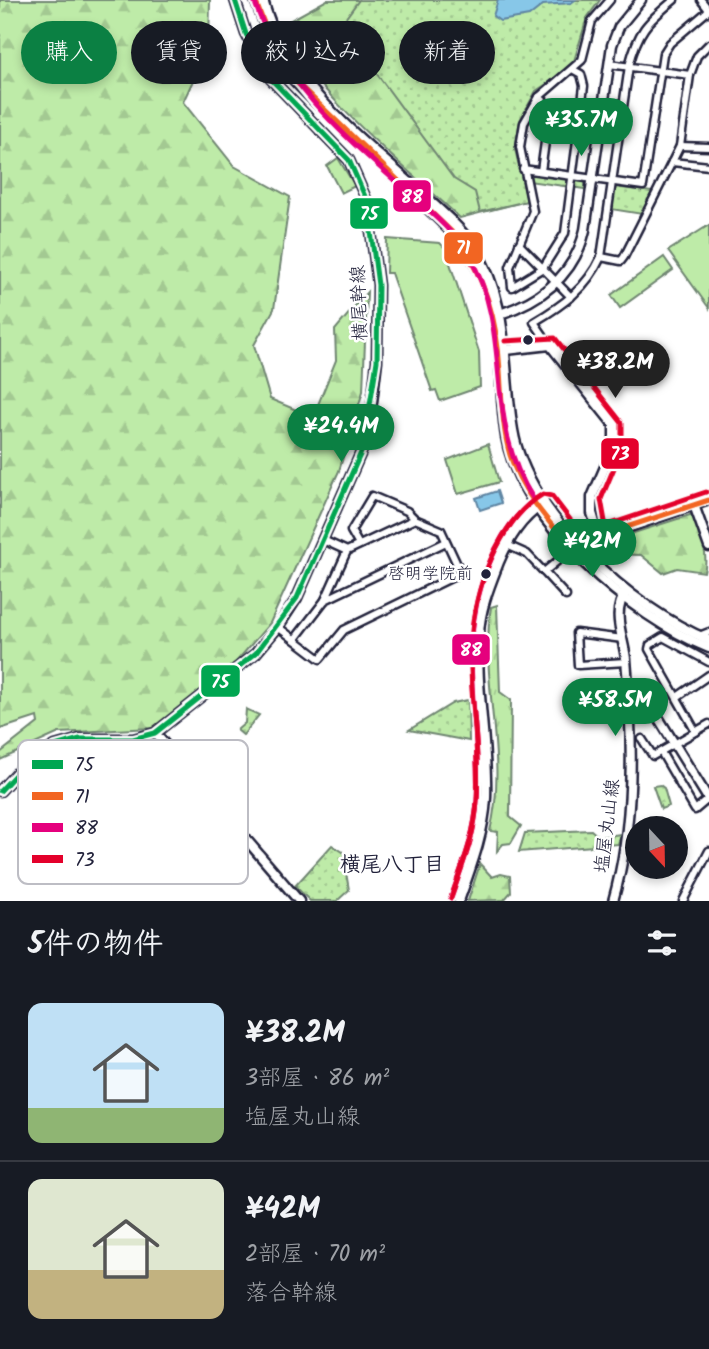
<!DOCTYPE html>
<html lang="ja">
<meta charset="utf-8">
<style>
body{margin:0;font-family:Kalam,"Klee One",sans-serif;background:#242831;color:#f1f3f6;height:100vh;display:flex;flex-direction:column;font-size:26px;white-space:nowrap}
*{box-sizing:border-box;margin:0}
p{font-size:23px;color:#9ea1a6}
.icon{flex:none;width:38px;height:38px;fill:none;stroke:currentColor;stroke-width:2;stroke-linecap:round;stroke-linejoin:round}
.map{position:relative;height:901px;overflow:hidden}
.side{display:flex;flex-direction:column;background:#171b24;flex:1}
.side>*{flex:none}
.top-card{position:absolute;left:21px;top:21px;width:668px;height:63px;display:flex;gap:14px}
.needle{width:46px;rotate:158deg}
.tools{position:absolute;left:625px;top:816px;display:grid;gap:14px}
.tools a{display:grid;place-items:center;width:63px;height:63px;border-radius:50%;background:#171b24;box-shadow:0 4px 10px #0003;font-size:35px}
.price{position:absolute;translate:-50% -60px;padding:0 16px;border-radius:24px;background:#0b8043;color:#fff;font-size:23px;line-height:46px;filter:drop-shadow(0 2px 4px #0008)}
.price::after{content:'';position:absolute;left:50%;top:42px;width:21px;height:16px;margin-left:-10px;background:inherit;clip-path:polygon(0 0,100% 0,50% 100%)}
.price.on{background:#222;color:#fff}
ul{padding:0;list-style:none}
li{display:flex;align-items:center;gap:21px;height:175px;padding:0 28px}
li+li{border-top:2px solid #363941}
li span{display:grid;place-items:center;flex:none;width:196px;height:140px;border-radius:14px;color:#555}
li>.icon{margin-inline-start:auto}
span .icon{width:84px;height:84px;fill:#fffc;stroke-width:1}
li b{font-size:30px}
h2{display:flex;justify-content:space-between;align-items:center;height:84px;padding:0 28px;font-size:30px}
.tag{padding:0 24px;border-radius:32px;background:#171b24;box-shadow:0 4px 10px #0003;font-size:24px;line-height:63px}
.tag.on{background:#0b8043;color:#fff}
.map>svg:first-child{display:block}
.grass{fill:url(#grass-tufts);stroke:#708672;stroke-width:2}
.forest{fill:url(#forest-firs);stroke:#708672;stroke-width:2}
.park{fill:url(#park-dots);stroke:#708672;stroke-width:2}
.garden{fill:#beeba8;stroke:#708672;stroke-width:2}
.water{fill:#87c7e8;stroke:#5f85a3;stroke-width:2}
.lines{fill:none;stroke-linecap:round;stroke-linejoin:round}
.street-casing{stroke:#22223b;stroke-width:11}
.secondary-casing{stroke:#22223b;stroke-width:13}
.street{stroke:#fff;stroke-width:6}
.secondary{stroke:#fff;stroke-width:8}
.bus-1-casing{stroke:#fff;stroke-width:10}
.bus-2-casing{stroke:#fff;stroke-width:10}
.bus-3-casing{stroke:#fff;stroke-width:10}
.bus-4-casing{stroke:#fff;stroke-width:10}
.bus-1{stroke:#00a651;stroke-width:5}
.bus-2{stroke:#f26522;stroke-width:5}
.bus-3{stroke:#e5007d;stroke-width:5}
.bus-4{stroke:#e4002b;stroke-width:5}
.bus-dot{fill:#22223b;stroke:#fff;stroke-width:2.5}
.labels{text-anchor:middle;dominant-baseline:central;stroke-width:5;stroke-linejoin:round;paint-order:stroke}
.bus-label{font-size:17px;fill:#22223b;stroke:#fff;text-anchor:end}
.street-label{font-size:19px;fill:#22223b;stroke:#fff}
.neighbourhood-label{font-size:21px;font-weight:bold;fill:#22223b;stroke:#fff}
.key{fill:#fff;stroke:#bdbdc4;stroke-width:2}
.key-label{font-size:19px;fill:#22223b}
.line-badge{stroke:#fff;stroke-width:2.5}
.badge-label{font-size:19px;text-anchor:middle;font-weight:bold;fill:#fff}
</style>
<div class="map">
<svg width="709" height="901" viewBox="0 0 709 901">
<defs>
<pattern id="grass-tufts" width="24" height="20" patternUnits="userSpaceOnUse" patternTransform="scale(1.75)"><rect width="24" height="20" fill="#beeba8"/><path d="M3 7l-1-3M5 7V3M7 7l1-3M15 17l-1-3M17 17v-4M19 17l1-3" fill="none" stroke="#a3c992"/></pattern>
<pattern id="forest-firs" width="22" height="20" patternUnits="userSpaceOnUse" patternTransform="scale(1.75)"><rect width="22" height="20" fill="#beeba8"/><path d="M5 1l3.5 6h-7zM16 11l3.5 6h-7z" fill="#a3c992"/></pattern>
<pattern id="park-dots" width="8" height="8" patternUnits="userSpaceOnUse" patternTransform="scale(1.75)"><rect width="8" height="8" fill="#beeba8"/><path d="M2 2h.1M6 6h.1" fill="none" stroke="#a3c992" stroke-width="1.8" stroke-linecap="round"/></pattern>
</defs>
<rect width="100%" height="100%" fill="#fff"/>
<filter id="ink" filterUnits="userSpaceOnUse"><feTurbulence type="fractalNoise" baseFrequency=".0143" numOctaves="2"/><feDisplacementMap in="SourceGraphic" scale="14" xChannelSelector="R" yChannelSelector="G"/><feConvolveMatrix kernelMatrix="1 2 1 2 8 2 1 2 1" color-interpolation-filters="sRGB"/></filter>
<g filter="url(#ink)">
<path class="grass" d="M497,605L500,692L511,700L510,817L521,826L511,843L503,844L497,851L498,832L490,831C509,757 479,681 491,607Z"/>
<g class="forest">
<polygon points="0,0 210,0 209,46 183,102 234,166 290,197 274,309 254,345 270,399 313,417 336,360 335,330 367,292 363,391 339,471 270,623 236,662 152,728 59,733 0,760 0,753 38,723 37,717 0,729"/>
<path d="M327,0H496C494,66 491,142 519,203L460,218C397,159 322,102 280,26Z"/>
<path d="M693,514C701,532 709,554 704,572L677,568L663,573L641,555L610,554L618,538Z"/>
<polygon points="480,864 492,877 501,874 510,876 511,892 504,900 468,901"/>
</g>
<g class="park">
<polygon points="359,0 600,0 587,18 574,61 562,74 536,91 520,120 515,149 527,201 480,212 475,192 454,179 347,33 345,19"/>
<polygon points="529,173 585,181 585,189 528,181"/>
<polygon points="615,187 652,192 642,214 611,209"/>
<polygon points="468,700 469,741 409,730 453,703"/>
<polygon points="246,709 259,715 243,735 237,730 245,723"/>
<polygon points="660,785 664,788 669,806 661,809 653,786"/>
<polygon points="591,830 599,837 621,834 618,844 519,852 525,833"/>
<polygon points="332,845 346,854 344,861 349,890 337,901 310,901 295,886"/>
</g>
<g class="garden">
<polygon points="338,158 355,186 341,193 327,166"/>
<polygon points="709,225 709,308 668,251"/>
<polygon points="387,239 440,243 445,248 479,352 480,387 440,401 436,390 432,391 391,273 386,273"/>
<polygon points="664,257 673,270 620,308 611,295"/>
<polygon points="488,444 499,482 458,494 447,460"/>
</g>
<g class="water">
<polygon points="498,0 575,0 571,3 543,5 529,16 500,21 493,16"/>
<polygon points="497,491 501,503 480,510 476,498"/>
</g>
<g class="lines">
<defs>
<g id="street">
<polyline points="701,0 709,10"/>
<polyline points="609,64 690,75 697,56 709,44"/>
<polyline points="572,69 581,74 584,86 565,233 543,268 512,287 510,267 533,211 520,147 524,123 539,97 582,60 592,21 610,0"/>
<polyline points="539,97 550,106 541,171"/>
<polyline points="680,146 709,147"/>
<polyline points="672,162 709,166"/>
<polyline points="523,169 643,186 663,54 670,43 709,10"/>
<polyline points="519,244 571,297"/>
<polyline points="601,257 621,261 624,257 672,162 680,146 690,75"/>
<path d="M550,345L534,322C563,305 587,288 601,257L629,66C638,31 646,23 674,0"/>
<polyline points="359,545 351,531 372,496 407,511 415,519"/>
<polyline points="507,545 527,554 544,572 572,549"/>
<polyline points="544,572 566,596"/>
<polyline points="325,600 347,551"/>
<polyline points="278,627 320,659 344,630 461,573 441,530 415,519 347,551 323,540"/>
<polyline points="699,636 709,632"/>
<polyline points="295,639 325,600 446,542"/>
<polyline points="623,639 576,633 578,665 626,662"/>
<polyline points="677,697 709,675"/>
<polyline points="696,732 649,649 650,645 663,637 709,662"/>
<polyline points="642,739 653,756 709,724"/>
<polyline points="661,752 695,810 708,799"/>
<polyline points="683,901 709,851"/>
</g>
<g id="secondary">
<path d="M255,0L274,49L291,77C328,117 369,154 409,191C435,216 462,238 478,270C505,322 497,382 506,437C520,521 632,618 709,648"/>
<path d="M263,0C285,84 361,137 421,193C440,210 459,226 473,246C511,303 502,366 513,430C527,515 632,609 709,640"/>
<path d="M500,314C542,300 575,274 585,230L612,45L619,27L641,0"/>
<polyline points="506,350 550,345 614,425 614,446 592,497 592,513 599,536"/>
<polyline points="694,505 709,547"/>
<polyline points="576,545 709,500"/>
<polyline points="628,696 641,696 648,701 709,800"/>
<polyline points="155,733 299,901"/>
<polyline points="0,791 26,763 55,746 80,739 133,739 155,733 256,653 278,627 297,598 363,448 370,419 377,361 378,285 367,201 349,160 269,77 246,34 235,0"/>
<path d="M459,901C471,867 484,834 486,798C488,744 475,688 479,634C480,609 490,585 499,562C509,538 521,519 543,504"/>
<path d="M613,901C635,824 633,739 626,659C623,635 611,613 626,592"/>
</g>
</defs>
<use href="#street" class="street-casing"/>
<use href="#secondary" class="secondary-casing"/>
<use href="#street" class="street"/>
<use href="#secondary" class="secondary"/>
<defs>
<polyline id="bus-1" points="0,791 26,763 55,746 80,739 133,739 155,733 256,653 297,598 363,448 377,361 378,285 367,201 349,160 269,77 246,34 235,0"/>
<g id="bus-2">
<path d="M255,0L274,49L291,77L455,235C485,277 497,319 500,370C502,399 502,428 510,455C521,491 548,521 572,549"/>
<polyline points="572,549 584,541 709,500"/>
</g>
<path id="bus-3" d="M255,3C284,85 339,131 402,187C425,208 453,229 469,256C515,335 481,419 534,500C512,517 499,539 489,564C454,647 482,717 477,801C475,835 462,866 451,898"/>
<g id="bus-4">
<polyline points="505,341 555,338 622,423 622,449 601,499 607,533"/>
<polyline points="581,534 706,492"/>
<path d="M451,898C462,866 475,835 477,801C482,711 452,648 491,559C503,533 518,509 543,494L552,496L585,539"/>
</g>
</defs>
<use href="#bus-1" class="bus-1-casing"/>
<use href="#bus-2" class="bus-2-casing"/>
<use href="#bus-3" class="bus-3-casing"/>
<use href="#bus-4" class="bus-4-casing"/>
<use href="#bus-1" class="bus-1"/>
<use href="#bus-2" class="bus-2"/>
<use href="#bus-3" class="bus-3"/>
<use href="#bus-4" class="bus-4"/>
</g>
</g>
<g class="bus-dot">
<circle cx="528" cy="340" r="6"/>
<circle cx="486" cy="574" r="6"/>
</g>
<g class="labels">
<g class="bus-label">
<text x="473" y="574">啓明学院前</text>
</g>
<g class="street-label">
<text transform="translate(360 303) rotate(-92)">横尾幹線</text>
<text transform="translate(608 826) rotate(-83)">塩屋丸山線</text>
</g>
<g class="neighbourhood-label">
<text x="392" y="865">横尾八丁目</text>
</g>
</g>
<rect x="18" y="740" width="230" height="144" rx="10" class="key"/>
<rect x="32" y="760" width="31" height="9" fill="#00a651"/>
<rect x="32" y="792" width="31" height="8" fill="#f26522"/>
<rect x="32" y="823" width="31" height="9" fill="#e5007d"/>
<rect x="32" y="855" width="31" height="8" fill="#e4002b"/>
<g class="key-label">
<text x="75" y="771">75</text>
<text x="75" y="803">71</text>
<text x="75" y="834">88</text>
<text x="75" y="866">73</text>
</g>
<g class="line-badge">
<rect x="392" y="179" width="40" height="34" rx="7" fill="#e5007d"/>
<rect x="349" y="197" width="40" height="33" rx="7" fill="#00a651"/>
<rect x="443" y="231" width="41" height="34" rx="7" fill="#f26522"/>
<rect x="600" y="437" width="40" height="33" rx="7" fill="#e4002b"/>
<rect x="451" y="633" width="40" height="33" rx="7" fill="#e5007d"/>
<rect x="200" y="664" width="41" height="34" rx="7" fill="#00a651"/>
</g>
<g class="badge-label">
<text x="412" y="203">88</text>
<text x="369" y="220">75</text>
<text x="463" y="254">71</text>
<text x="620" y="460">73</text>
<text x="471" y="656">88</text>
<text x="220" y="688">75</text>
</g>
</svg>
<div class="tools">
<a><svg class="needle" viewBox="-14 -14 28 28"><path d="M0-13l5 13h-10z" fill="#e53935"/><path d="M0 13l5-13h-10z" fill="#9ea1a6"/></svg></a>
</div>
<b class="price" style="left:581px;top:158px">¥35.7M</b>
<b class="price on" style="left:615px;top:400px">¥38.2M</b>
<b class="price" style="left:341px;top:464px">¥24.4M</b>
<b class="price" style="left:592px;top:579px">¥42M</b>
<b class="price" style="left:615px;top:738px">¥58.5M</b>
<div class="top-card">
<a class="tag on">購入</a>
<a class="tag">賃貸</a>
<a class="tag">絞り込み</a>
<a class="tag">新着</a>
</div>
</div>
<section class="side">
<h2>5件の物件<svg class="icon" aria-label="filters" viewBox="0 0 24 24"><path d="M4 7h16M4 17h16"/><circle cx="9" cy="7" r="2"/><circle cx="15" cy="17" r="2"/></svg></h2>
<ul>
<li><span style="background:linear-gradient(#bfe0f5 75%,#8fb573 0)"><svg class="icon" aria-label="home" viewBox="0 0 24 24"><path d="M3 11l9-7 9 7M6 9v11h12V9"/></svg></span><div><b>¥38.2M</b><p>3部屋 · 86 m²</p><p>塩屋丸山線</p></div></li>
<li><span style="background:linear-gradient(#dfe7d0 65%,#c2b280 0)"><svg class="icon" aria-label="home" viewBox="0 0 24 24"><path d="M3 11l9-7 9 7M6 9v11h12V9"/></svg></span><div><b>¥42M</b><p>2部屋 · 70 m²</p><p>落合幹線</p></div></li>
</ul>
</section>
